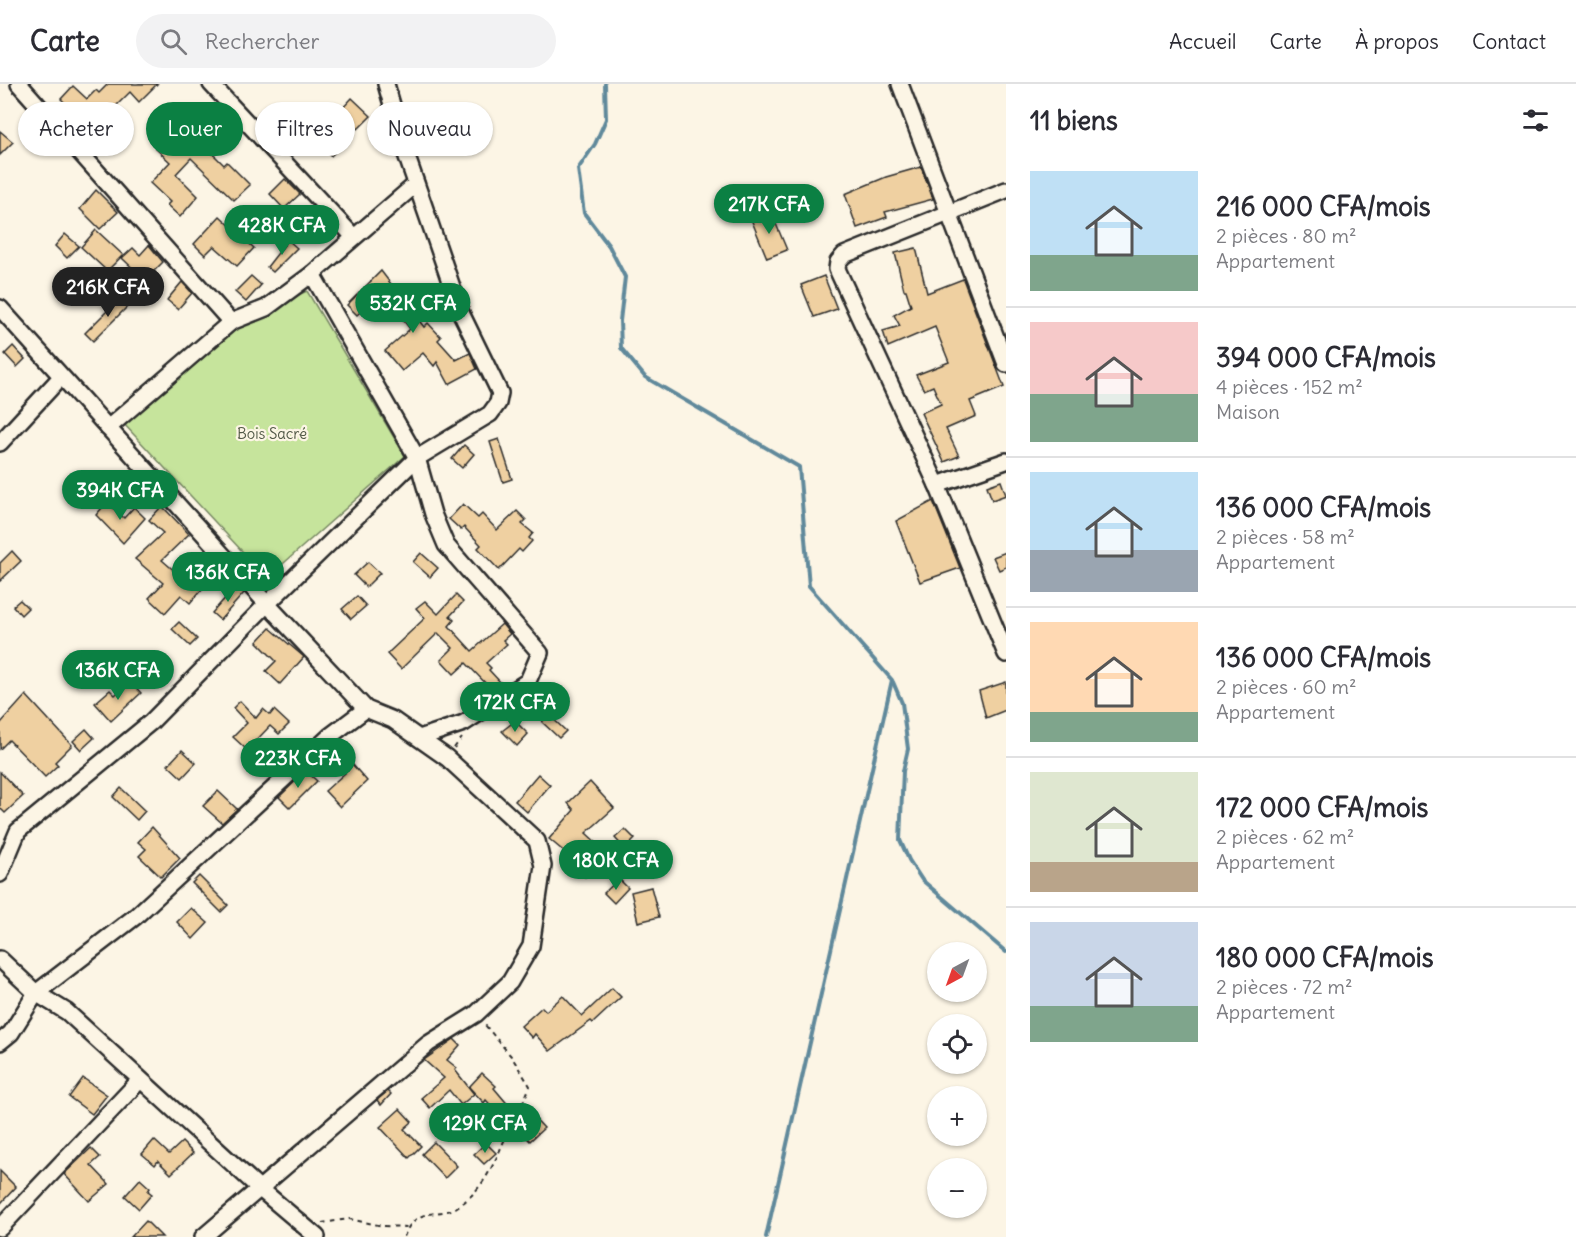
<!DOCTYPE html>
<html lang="fr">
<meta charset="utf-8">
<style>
body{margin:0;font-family:Delius,sans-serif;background:#f2f2f3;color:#2b2b33;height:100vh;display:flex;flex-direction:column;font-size:22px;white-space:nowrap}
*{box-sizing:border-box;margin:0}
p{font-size:20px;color:#7c7c81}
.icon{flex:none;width:33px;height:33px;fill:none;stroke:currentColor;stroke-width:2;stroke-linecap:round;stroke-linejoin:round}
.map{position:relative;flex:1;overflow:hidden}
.sheet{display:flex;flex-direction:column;background:#fff;width:570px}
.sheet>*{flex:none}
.hud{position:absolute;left:18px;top:18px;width:570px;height:54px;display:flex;gap:12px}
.needle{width:39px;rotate:221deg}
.buttons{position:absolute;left:927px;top:858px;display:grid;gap:12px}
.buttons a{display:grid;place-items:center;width:60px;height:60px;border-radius:50%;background:#fff;box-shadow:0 2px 4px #0004;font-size:30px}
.price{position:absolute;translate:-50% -51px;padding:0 14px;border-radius:21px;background:#0b8043;color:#fff;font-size:20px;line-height:39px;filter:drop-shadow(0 2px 3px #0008)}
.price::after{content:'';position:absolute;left:50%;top:36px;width:18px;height:14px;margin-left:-9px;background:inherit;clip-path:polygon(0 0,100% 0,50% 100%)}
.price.selected{background:#222;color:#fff}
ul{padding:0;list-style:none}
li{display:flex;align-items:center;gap:18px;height:150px;padding:0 24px}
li+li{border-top:2px solid #e1e1e2}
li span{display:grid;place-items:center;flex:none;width:168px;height:120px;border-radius:0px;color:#555}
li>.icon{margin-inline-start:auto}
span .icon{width:72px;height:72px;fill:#fffc;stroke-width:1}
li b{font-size:26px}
h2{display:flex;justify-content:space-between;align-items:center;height:72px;padding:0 24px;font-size:26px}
.pill{padding:0 21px;border-radius:27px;background:#fff;box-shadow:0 2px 4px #0004;font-size:21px;line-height:54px}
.pill.selected{background:#0b8043;color:#fff}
header{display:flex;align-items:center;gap:36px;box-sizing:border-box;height:84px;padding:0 30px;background:#fff;border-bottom:2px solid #e1e1e2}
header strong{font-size:28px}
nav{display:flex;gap:33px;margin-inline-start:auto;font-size:21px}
.search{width:420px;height:54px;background:#f2f2f3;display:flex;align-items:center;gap:15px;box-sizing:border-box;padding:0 21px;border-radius:33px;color:#7c7c81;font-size:22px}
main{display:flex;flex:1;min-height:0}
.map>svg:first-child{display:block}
.green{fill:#c6e49c;stroke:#788864;stroke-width:1.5}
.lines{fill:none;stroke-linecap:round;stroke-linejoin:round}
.stream{stroke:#60899b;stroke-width:4}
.building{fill:#efd0a1;stroke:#2b2b2b;stroke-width:1.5}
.street-casing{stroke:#2b2b2b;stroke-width:20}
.path{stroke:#2b2b2b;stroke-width:2;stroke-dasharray:4.5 4.5;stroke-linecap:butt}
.street{stroke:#fcf5e5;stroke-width:15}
.labels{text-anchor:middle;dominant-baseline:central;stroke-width:4.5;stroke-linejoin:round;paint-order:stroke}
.park-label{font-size:15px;fill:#525947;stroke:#fcf5e5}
</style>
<header>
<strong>Carte</strong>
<div class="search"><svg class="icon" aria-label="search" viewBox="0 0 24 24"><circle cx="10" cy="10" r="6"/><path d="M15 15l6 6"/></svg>Rechercher</div>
<nav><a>Accueil</a><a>Carte</a><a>À propos</a><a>Contact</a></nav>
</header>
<main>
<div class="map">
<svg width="1006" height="1153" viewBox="0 0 1006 1153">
<rect width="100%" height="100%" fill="#fcf5e5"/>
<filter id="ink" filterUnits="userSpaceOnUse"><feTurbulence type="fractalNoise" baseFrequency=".0167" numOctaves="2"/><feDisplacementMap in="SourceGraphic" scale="12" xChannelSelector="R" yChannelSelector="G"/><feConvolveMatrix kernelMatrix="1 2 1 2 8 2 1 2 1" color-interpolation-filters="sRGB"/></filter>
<g filter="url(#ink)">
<polygon class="green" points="307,207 405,372 267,494 124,340 242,236"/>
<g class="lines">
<g class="stream">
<polyline points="605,0 606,35 595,60 578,85 584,129 609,162 625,193 620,237 621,264 645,293 799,383 809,502 892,596 766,1153"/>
<polyline points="893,598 902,619 908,665 903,687 900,756 909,776 922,796 1006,868"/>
</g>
</g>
<g class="building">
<polygon points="108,0 157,0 139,18 130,8 111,27 119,35 98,56 90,48 93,45 61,15 73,2 87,15 96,6 99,9"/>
<polygon points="352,14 371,32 358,45 356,43 337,59 340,63 331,72 315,54 343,30 340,27"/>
<polygon points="171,25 214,65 211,68 224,81 227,78 250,101 234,116 191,74 176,90 198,112 180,133 167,121 170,118 150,99 170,78 155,64 171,48 159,36"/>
<polygon points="0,47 13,58 0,71"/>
<polygon points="921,83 933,115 885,128 887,133 857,144 845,110 886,93"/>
<polygon points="285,95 300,110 284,125 270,110"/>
<polygon points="96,106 118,128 100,145 80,125"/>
<polygon points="771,128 787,166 767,174 751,135"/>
<polygon points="220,132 254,164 237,182 214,162 205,171 194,160"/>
<polygon points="96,146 123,171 107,187 81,163"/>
<polygon points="65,150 79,162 67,174 55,162"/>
<polygon points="288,156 297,164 273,188 267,183"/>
<polygon points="149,161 163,178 145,196 122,174 133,164 140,171"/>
<polygon points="916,164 927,209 963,195 1004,303 970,317 976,332 946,345 959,372 944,378 921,329 941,320 933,302 924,306 916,291 949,278 935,243 888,263 883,247 900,242 894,231 911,222 906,206 904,206 895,169"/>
<polygon points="381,187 424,243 428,239 441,253 438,256 456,276 470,269 477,285 449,300 437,278 434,282 423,269 402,287 385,267 410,245 382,208 357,231 347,221"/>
<polygon points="251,192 261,201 246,218 235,208"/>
<polygon points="824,192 837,225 814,233 801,201"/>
<polygon points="182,198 192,209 178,225 167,216"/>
<polygon points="123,211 131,219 93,257 85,249"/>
<polygon points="13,262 25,275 17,283 5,270"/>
<polygon points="499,355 512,395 503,398 490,358"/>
<polygon points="464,361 474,370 462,384 452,375"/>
<polygon points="1001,397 1006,411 992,416 987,402"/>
<polygon points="933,417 960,484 920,498 896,437"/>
<polygon points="107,418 124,434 134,423 145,434 123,459 96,431"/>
<polygon points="463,420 478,434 482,430 497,446 517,427 526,436 522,440 533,449 529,454 532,457 522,468 519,465 499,486 478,464 481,461 464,443 461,446 449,435"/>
<polygon points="162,422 189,450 162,476 177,489 195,470 216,489 190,519 181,511 165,529 149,514 163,499 135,475 163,449 149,436"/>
<polygon points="12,467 21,477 0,497 0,479"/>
<polygon points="1006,468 1006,483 999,486 993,473"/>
<polygon points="421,469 438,484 430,493 413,478"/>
<polygon points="368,478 380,489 366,503 354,491"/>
<polygon points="237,501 244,509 220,536 212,529"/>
<polygon points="456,511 463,518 450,532 454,536 449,542 472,567 502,540 510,550 503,556 507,560 486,579 491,584 489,586 501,599 493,607 466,579 454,590 441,576 453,564 438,549 401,585 387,570 425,534 416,524 425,517 438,530"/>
<polygon points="357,512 366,522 351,535 342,525"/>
<polygon points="20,516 28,524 21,531 13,522"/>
<polygon points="179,538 197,555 190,562 172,545"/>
<polygon points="270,544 304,573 280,600 266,587 276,577 257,558"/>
<polygon points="130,597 141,609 111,637 95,619 110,606 115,611"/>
<polygon points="1006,598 1006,626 986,634 979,607"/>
<polygon points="26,611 72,661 55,678 58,681 45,693 9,656 0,665 0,640"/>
<polygon points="539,612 552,626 542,636 529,622"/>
<polygon points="240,617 256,634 263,625 270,631 274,626 289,640 279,650 270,642 247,666 233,653 247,639 233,624"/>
<polygon points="549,631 566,647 559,654 542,638"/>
<polygon points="515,637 528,650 517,662 502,647"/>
<polygon points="86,645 94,654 81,666 73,657"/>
<polygon points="343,657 352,666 345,672 367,697 340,723 325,707 345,689 325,670"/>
<polygon points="182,666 196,679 182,694 168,681"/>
<polygon points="306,687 317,697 290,724 279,713"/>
<polygon points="0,688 23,712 5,729 0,724"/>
<polygon points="538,690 550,701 527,728 515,717"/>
<polygon points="590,698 614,724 586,749 601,763 598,767 600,770 589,782 593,786 585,793 576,784 580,781 549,755 574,726 568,719"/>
<polygon points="121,704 145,727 137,736 113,713"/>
<polygon points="218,707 237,725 222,739 203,722"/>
<polygon points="152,743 180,774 161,793 139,772 146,765 138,758"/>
<polygon points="625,745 635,755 625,765 615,754"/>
<polygon points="199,792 228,821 221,828 192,799"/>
<polygon points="619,795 628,804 614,819 604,809"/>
<polygon points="651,803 659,833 638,838 631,808"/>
<polygon points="191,824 208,839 193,855 177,838"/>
<polygon points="612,904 621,913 593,939 591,937 550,967 535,950 532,954 521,942 542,923 546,927 563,912 582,932"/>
<polygon points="454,955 460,961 447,976 457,984 455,986 474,1010 461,1021 449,1006 430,1024 421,1014 444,994 424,976"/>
<polygon points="482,989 496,1002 494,1004 521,1036 512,1045 486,1016 484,1019 469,1003"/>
<polygon points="83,994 107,1011 92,1030 69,1013"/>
<polygon points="388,1007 391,1010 381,1021 377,1016"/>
<polygon points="400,1025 412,1038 404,1045 421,1062 409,1074 380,1043"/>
<polygon points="529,1028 544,1044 530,1057 515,1042"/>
<polygon points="154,1056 169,1070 182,1058 193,1069 171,1090 158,1077 155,1081 142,1070"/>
<polygon points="434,1058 457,1082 445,1094 422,1070"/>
<polygon points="486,1059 496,1069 484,1080 474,1070"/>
<polygon points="91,1064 100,1073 91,1081 109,1100 89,1117 64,1090"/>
<polygon points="0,1087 16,1103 0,1120"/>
<polygon points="140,1095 150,1104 148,1107 152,1110 139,1125 125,1112"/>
<polygon points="146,1137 162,1153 131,1153"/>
</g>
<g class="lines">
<defs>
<g id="street">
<polyline points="19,0 231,238"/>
<polyline points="211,0 354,153"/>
<polyline points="900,0 1006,280"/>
<polyline points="1006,106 844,171 838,178 837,185 937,401 1006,570"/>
<polyline points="312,190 417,374 433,430 446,461 540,569 528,597 464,639 419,654"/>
<polyline points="0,224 267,520 366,625 393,636 447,674 537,757 543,782 531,862 510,898 476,930 428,960 203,1153"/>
<polyline points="108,344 231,238 266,224 312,190 416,100"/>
<polyline points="0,359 61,293"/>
<polyline points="937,401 1006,377"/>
<polyline points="0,790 18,747 151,638 267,520 417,374 490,330 498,319 500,309 461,229 407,73 386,0"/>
<polyline points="0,875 36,909 67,928 258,1103 317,1153"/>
<polyline points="0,958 11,949 36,909 136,832 330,652 366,625"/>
<polyline points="0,1144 140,996"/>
</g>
</defs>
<use href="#street" class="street-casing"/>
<g class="path">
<polyline points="454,664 462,654"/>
<polyline points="322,1139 349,1135 383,1142 408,1143"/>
<path d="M404,1153C415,1121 440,1134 457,1123C485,1105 495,1077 508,1048C515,1032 524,1018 530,1002L511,972L485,941"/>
</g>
<use href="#street" class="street"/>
</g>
</g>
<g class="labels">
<g class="park-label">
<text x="272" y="349">Bois Sacré</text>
</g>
</g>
</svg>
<div class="buttons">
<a><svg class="needle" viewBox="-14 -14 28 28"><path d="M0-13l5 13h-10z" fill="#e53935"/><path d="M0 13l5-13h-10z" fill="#7c7c81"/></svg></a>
<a><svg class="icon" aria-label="locate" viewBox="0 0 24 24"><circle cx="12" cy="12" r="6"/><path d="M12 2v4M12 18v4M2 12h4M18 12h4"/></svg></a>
<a>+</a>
<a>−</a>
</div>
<b class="price" style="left:769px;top:151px">217K CFA</b>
<b class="price" style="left:282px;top:172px">428K CFA</b>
<b class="price selected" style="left:108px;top:234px">216K CFA</b>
<b class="price" style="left:413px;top:250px">532K CFA</b>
<b class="price" style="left:120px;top:437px">394K CFA</b>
<b class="price" style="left:228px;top:519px">136K CFA</b>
<b class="price" style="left:118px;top:617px">136K CFA</b>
<b class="price" style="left:515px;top:649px">172K CFA</b>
<b class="price" style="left:298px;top:705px">223K CFA</b>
<b class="price" style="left:616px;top:807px">180K CFA</b>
<b class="price" style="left:485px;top:1070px">129K CFA</b>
<div class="hud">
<a class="pill">Acheter</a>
<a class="pill selected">Louer</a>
<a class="pill">Filtres</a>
<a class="pill">Nouveau</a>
</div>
</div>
<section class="sheet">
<h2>11 biens<svg class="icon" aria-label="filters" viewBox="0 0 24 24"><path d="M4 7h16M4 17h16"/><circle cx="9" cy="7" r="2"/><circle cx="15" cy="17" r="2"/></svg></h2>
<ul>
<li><span style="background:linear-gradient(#bfe0f5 70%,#7fa58c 0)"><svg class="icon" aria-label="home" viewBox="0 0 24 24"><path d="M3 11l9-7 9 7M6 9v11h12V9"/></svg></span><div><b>216 000 CFA/mois</b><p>2 pièces · 80 m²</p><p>Appartement</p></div></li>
<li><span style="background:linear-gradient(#f6c9c9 60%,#7fa58c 0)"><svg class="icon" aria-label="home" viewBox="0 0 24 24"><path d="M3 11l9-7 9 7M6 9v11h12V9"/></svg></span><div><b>394 000 CFA/mois</b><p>4 pièces · 152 m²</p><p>Maison</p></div></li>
<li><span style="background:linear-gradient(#bfe0f5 65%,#9aa5b1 0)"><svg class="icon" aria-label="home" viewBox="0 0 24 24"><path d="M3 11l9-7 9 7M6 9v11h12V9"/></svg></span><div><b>136 000 CFA/mois</b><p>2 pièces · 58 m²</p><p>Appartement</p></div></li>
<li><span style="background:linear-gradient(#ffd9b3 75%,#7fa58c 0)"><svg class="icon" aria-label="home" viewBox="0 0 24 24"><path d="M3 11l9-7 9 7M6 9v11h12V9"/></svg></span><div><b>136 000 CFA/mois</b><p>2 pièces · 60 m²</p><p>Appartement</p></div></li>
<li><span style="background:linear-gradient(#dfe7d0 75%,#b9a48a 0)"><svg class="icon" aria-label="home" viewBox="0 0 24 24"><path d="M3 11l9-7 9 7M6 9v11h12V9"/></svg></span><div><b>172 000 CFA/mois</b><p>2 pièces · 62 m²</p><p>Appartement</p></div></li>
<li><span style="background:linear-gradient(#c9d6e8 70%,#7fa58c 0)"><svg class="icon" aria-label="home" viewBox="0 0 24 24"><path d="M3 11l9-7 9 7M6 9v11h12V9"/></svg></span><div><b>180 000 CFA/mois</b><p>2 pièces · 72 m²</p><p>Appartement</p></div></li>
</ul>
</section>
</main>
